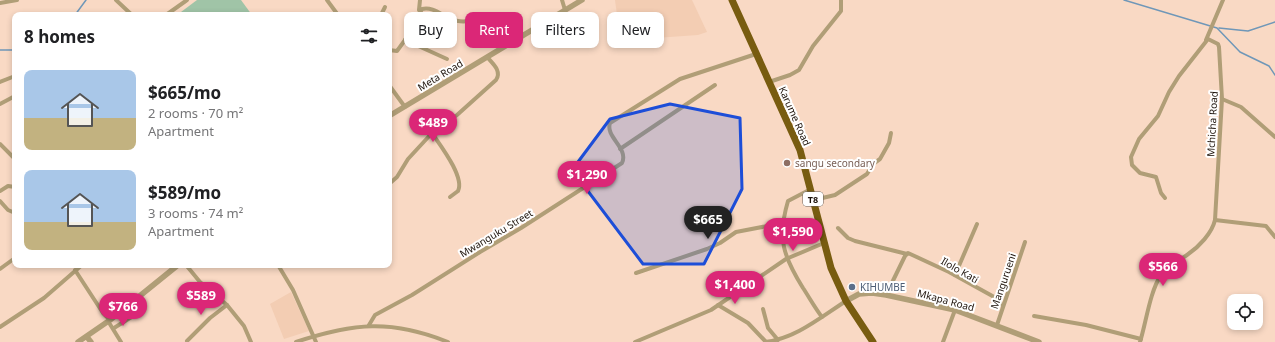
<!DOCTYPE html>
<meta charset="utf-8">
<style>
body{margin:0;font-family:"Noto Sans",sans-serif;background:#f2f2f2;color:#202124;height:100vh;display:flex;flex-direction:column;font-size:15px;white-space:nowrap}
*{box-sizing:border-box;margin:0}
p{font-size:13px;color:#757577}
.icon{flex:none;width:22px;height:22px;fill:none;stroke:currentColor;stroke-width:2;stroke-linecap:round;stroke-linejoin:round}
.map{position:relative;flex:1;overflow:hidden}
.details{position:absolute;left:12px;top:12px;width:380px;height:256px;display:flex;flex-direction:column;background:#fff;border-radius:8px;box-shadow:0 2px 6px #0003}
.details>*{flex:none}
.top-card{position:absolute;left:404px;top:12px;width:380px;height:36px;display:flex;gap:8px}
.fabs{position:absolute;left:1227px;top:294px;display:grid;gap:8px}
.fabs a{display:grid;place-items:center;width:36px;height:36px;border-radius:8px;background:#fff;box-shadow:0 2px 6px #0003;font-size:20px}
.price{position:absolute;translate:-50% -34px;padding:0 9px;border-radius:14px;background:#db2777;color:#fff;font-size:13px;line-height:26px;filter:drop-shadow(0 1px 2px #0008)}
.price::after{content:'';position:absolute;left:50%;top:24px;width:12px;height:9px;margin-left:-6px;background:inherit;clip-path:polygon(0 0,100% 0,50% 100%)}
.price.on{background:#222;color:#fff}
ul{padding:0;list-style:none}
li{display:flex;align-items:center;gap:12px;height:100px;padding:0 12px}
li span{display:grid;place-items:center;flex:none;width:112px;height:80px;border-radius:8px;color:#555}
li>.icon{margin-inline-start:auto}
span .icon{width:48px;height:48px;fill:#fffc;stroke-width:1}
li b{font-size:17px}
h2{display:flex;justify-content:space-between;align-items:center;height:48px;padding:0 12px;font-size:17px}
.pill{padding:0 14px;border-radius:8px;background:#fff;box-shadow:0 2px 6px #0003;font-size:14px;line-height:36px}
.pill.on{background:#db2777;color:#fff}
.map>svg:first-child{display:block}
.built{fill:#f3cdb3}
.green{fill:#a0c4a7}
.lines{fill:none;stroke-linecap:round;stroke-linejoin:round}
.stream{stroke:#6f97b8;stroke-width:1.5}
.minor{stroke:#b09e77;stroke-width:4}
.tertiary{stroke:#b09e77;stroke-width:5.5}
.trunk{stroke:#785c10;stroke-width:7}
.marked{fill:#1d4ed8;fill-opacity:0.2;stroke:#1d4ed8;stroke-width:3;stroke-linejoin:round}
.education-dot{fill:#8d6e63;stroke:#fff;stroke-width:1.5}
.service-dot{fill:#5c6f8a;stroke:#fff;stroke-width:1.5}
.labels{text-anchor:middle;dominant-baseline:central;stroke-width:4;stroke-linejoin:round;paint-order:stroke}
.shield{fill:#fff;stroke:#625a54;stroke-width:1}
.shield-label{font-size:9px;font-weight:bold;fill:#1e130b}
.street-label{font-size:10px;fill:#1e130b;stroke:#fff}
.education-label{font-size:10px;fill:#785e54;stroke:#fff;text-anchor:start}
.service-label{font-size:10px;fill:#4e5e75;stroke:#fff;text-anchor:start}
</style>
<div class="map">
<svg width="1275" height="342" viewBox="0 0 1275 342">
<rect width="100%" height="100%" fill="#f9d9c4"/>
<g class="built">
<polygon points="615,0 692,0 707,32 698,35 627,40 618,23"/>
<polygon points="291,292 309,331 284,339 270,304"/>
</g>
<polygon class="green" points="197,0 241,0 252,15 177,15"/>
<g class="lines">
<g class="stream">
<polyline points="1124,0 1217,28 1240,52 1269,66 1275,75"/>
<polyline points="75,15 86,0"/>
<polyline points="1219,28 1248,31 1275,22"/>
<polyline points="0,50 13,50 15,48"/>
</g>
<g class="minor">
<polyline points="116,0 132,15"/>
<polyline points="327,0 338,15"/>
<polyline points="562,0 565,10"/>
<polyline points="0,3 17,0"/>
<polyline points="419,10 420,0"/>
<polyline points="166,15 187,0"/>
<polyline points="381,15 385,7"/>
<polyline points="405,40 447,59"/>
<polyline points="1206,40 1223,0"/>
<path d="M389,50L397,51L405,40L422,9C440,5 449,29 476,19"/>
<polyline points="0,82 15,76"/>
<polyline points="769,82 790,75 799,70 813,46 841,11 841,0"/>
<polyline points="389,85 405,107"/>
<polyline points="1222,99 1241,107 1275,137"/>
<polyline points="0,104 15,96"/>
<path d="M432,133C440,145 465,177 458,191L450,197"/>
<polyline points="0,144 15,159"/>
<polyline points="620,149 715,85"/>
<path d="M389,184L397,177L408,159L432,133L457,115L496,80C502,71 493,64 487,57"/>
<path d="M811,189L788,201C777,238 783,256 803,288C809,297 815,308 822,317"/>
<polyline points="0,191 8,186 15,187"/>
<polyline points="814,200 835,195 867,174 873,164 880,159 889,143 891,133"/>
<polyline points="0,201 8,210 15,213"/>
<polyline points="1215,220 1266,226 1275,237"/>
<polyline points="838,228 848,238 855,241 907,254"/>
<polyline points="186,265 200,282 227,305 244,326 251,342"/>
<polyline points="278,265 293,290 316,342"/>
<polyline points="0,269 15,258"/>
<polyline points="75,270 103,313 110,320"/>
<polyline points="636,273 707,249 720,243 736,232 783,223"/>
<polyline points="955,275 977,224"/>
<polyline points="886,295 905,256 908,253 949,272 996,298 1002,305"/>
<polyline points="718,305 748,323 766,342"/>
<polyline points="763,309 768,328 778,340"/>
<polyline points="1034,316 1086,325 1141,339"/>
<polyline points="108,321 121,342"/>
<path d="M369,325L375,315L412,295L480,252L521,228L622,163C629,148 605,137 610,123L680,79L756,54"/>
<polyline points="997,325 1025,242"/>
<polyline points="0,327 44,298 82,265"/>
<polyline points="114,328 133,316 135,308 134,301"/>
<polyline points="187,341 210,318 227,305"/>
<path d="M296,342C353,323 391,319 448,342"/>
<polyline points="635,342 711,310 786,259 824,243"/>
<path d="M765,342C795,339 821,317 846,301"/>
<polyline points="943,342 955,310"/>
<path d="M1140,342C1146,323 1150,291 1161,275C1167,265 1178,261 1187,255C1199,247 1212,233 1215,220L1222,99L1219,47L1218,44L1208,39L1179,76L1169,92L1158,116L1139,139L1131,157L1132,165L1140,173L1156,177L1161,193L1165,198"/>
</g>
<g class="tertiary">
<polyline points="389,116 582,0"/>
<polyline points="846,301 859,294 872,293 886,295 955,310 1039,342"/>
<polyline points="87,337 91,342"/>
<polyline points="78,342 110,320 178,265"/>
</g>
<polyline class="trunk" points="732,0 800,150 831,268 846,301 873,342"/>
</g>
<path class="marked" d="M670,104L740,118L742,189L704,264H643L572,170L610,119Z"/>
<circle class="education-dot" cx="787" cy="163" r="4"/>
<circle class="service-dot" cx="852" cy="287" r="4"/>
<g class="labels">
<rect class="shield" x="803" y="192" width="20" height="14" rx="3"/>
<g class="shield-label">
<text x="813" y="199">T8</text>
</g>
<g class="street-label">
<text transform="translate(440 75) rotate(-31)">Meta Road</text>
<text transform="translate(795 116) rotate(66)">Karume Road</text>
<text transform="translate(1212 124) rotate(-87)">Mchicha Road</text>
<text transform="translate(496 233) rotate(-31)">Mwanguku Street</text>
<text transform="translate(960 270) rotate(30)">Ilolo Kati</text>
<text transform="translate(1003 281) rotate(-71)">Mangurueni</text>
<text transform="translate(946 300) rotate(15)">Mkapa Road</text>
</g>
<g class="education-label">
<text x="795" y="163">sangu secondary</text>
</g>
<g class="service-label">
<text x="860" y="287">KIHUMBE</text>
</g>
</g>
</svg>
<div class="fabs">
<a><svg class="icon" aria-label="locate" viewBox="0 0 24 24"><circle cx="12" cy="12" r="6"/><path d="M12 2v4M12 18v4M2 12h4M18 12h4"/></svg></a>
</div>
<b class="price" style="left:433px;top:143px">$489</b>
<b class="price" style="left:587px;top:195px">$1,290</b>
<b class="price on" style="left:708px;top:240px">$665</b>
<b class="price" style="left:793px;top:252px">$1,590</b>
<b class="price" style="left:1163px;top:287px">$566</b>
<b class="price" style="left:735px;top:305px">$1,400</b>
<b class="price" style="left:201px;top:316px">$589</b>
<b class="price" style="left:123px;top:327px">$766</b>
<div class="top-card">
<a class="pill">Buy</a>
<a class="pill on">Rent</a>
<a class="pill">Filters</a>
<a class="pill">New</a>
</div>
<section class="details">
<h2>8 homes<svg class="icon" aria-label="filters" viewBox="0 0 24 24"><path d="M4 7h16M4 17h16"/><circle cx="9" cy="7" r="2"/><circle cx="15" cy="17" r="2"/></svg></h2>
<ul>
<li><span style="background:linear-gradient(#a9c7e8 60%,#c2b280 0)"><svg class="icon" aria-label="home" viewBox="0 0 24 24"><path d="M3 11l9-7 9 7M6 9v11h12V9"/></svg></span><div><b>$665/mo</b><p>2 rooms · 70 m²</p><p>Apartment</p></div></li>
<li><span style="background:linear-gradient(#a9c7e8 65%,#c2b280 0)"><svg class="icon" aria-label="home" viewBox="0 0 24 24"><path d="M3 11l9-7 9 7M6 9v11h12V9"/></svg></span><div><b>$589/mo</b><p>3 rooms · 74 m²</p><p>Apartment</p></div></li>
</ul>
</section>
</div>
